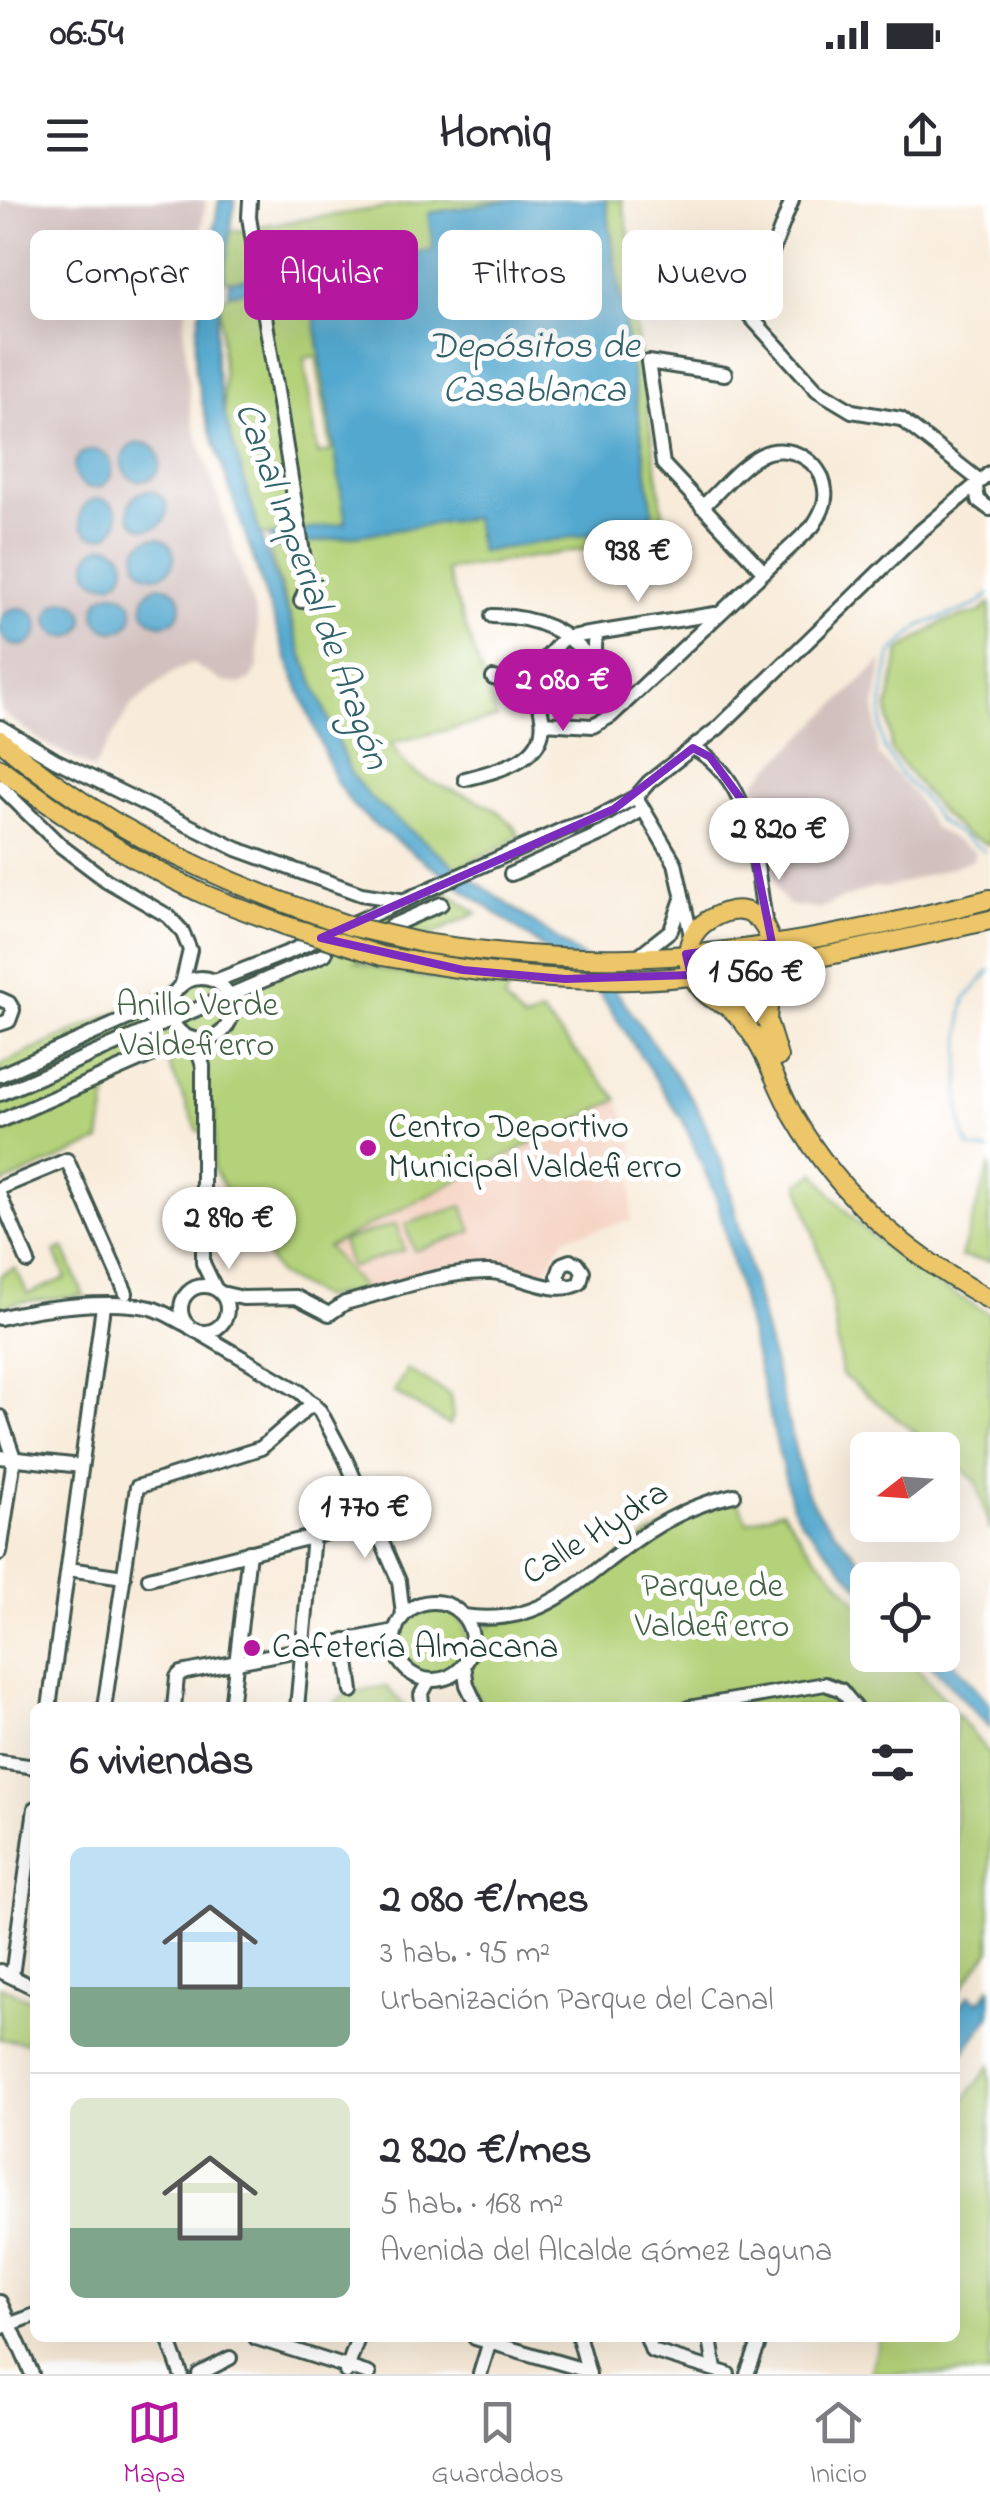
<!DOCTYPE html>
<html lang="es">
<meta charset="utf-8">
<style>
body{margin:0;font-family:"Indie Flower",sans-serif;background:#f2f2f3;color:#2b2b33;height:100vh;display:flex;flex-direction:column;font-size:38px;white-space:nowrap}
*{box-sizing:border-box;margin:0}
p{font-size:32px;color:#7c7c81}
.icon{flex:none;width:55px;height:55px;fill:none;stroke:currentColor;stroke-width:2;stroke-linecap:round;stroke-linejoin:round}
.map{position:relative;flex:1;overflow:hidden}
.panel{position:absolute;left:30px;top:1502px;width:930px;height:640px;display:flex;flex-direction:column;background:#fff;border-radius:15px;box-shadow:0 10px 40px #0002}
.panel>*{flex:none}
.hud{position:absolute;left:30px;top:30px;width:930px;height:90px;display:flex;gap:20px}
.needle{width:65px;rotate:253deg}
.tools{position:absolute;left:850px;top:1232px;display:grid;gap:20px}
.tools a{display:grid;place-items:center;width:110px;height:110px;border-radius:15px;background:#fff;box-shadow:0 10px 40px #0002;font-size:50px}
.price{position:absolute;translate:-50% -85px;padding:0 22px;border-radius:35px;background:#fff;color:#222;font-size:32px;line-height:65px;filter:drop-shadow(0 2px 5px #0008)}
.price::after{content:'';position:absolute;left:50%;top:60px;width:30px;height:22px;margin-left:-15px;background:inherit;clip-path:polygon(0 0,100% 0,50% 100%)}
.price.active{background:#b5179e;color:#fff}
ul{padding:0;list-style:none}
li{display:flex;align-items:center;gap:30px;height:250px;padding:0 40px}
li+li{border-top:2px solid #e1e1e2}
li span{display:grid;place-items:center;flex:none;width:280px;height:200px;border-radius:15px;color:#555}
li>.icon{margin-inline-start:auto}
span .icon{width:120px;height:120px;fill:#fffc;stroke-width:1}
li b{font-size:42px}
h2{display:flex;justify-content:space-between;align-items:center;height:120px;padding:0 40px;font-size:42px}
.chip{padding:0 35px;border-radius:15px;background:#fff;box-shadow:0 10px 40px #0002;font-size:35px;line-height:90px}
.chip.active{background:#b5179e;color:#fff}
.status{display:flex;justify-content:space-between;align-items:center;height:70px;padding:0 50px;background:#fff;direction:ltr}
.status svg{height:28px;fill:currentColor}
header{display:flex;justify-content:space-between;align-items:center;height:130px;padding:0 40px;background:#fff;font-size:45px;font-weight:700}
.tab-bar{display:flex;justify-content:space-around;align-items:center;height:140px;border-top:2px solid #e1e1e2;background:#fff;font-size:28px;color:#7c7c81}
.tab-bar a{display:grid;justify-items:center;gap:5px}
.tab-bar .active{color:#b5179e}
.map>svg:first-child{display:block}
.built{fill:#f5d3c2}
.industrial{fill:#d1c0bd}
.green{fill:#b4d279;stroke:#6a8856;stroke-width:2.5;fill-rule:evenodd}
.water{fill:#53a8cf;stroke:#397282;stroke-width:2.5}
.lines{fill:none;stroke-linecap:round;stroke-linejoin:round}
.stream{stroke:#53a8cf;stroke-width:2.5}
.minor-casing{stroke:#40574d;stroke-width:18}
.major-casing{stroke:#40574d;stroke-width:22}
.minor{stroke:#fff;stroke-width:12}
.major{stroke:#ecc669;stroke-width:18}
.major-bridge-casing{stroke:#40574d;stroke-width:22;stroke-linecap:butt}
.major-bridge{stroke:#ecc669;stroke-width:18}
.marked{fill:none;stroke:#7b2cbf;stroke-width:8;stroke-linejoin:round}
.poi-dot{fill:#b5179e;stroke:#fff;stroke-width:4}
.labels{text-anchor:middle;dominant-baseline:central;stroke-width:10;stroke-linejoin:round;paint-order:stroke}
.park-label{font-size:35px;fill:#446245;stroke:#fff}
.poi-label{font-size:35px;fill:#1f3d34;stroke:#fff;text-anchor:start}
.street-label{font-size:35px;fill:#1f3d34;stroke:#fff}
.water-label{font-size:38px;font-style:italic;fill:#31626a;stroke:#fff}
</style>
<div class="status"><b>06:54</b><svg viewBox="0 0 49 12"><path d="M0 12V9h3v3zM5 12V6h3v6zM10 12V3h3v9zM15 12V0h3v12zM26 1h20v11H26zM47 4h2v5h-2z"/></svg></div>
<header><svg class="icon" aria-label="menu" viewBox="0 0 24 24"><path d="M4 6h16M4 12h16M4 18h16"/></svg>Homiq<svg class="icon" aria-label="share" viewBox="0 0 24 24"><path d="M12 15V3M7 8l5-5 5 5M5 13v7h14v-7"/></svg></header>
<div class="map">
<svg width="990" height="2174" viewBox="0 0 990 2174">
<rect width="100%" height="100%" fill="#fff"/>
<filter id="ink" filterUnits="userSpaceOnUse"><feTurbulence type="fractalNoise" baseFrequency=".01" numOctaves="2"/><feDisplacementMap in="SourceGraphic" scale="20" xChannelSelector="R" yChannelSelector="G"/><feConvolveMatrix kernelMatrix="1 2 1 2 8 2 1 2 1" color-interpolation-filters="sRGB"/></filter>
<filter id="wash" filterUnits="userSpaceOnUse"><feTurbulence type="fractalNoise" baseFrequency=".0048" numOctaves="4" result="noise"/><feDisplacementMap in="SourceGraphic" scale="40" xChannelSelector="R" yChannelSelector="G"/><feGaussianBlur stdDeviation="2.25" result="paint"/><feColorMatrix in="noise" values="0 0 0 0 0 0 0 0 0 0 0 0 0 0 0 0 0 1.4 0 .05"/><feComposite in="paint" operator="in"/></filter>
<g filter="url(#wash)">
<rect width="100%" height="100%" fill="#f8ebd9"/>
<polygon class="built" points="618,899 634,944 631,1021 565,1037 542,1076 504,1066 476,1066 363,1089 327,1047"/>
<g class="industrial">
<polygon points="0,0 206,0 184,125 191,216 257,418 258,467 251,480 240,484 223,482 191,463 173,472 132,505 93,569 43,542 0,511"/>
<polygon points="883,460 875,507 878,555 914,594 933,627 975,652 973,660 887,688 873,687 818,709 789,705 777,691 771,668 779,648 755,582"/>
</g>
<g class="green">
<polygon points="436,0 511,0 429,13 434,50 229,81 224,78 229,30 245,31 267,25"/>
<path d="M606,0H622L643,106L632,105L666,333L661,338L446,370L497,518L392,543C414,600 490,582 519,635L506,645L457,668L370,598L350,572L302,454L270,351L274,348L475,318L480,351L642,326L653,312Z"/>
<path d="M309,82L346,324L267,336L260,333L225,216L220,103L228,94ZM316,156L331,251L318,254L304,158Z"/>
<polygon points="990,403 990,645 966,635 942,614 891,550 888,507 900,451 943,422 981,412"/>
<polygon points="435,684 477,713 435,733 356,762 397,773 509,789 504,800 524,821 541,813 618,899 327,1047 363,1089 322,1098 278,1074 213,969 215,909 213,932 198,931 166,858 0,929 0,865 188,780 201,777 216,781"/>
<polygon points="108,888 100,941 0,985 0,935"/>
<polygon points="990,964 990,1061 961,1057"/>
<path d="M816,973C859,1037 923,1078 990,1114V1331L977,1282L943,1254L942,1250H937L842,1175L830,1090L799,984Z"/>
<polygon points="463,1006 472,1032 414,1051 405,1024"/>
<polygon points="396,1024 404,1050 350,1068 342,1041"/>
<polygon points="64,1048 84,1096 20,1102 0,1107 0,1075 15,1068 28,1094 66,1078 55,1052"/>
<polygon points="407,1169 450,1195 453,1218 449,1225 394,1192"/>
<path d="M737,1299L747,1322L782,1310L804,1342L867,1413L868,1455H905L951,1507H746L743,1494L660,1507H484C465,1478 466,1484 474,1453C476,1445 476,1437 481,1431C492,1417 541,1414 560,1403C587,1389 608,1364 633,1346C665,1323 700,1311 737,1299Z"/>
<circle cx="433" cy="1440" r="34"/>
<polygon points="386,1486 405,1507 328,1508 348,1493"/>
<polygon points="955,1512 990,1555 990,1750 955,1797"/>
<polygon points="0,1786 35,1802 35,1844 0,1839"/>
<polygon points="990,1866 990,2174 870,2174 880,2138 955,2138 955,1912"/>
</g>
<g class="water">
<polygon points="219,0 235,0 216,129 216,168 225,216 260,333 302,454 350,572 370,598 457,668 603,772 697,906 725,970 805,1289 819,1314 878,1380 868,1380 867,1396 801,1321 792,1306 717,1000 683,921 600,793 534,741 372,623 352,605 335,580 286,456 205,215 195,171 196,137"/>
<polygon points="511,0 606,0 653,312 642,326 480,352 474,318 274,348 269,336 346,323 309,83 228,94 229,81 433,50 428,13"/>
<circle cx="141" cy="262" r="19"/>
<circle cx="93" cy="269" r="19"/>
<circle cx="148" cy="310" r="19"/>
<circle cx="99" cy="318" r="19"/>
<circle cx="155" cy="357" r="19"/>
<circle cx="106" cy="365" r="19"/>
<circle cx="162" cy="405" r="19"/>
<circle cx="114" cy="412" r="19"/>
<circle cx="66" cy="419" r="18"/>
<circle cx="19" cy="427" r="19"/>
<polygon points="943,1450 990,1504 990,1528 922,1455 942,1455"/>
<polygon points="990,1788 990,1816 955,1864 955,1813 969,1795 980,1802"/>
</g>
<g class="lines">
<g class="stream">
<polyline points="984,651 938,620 919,593 901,575 884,548 881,531 883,495 891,454 921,425 977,405 990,394"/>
<path d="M990,771L966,798L962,812C963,853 951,912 970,948L990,951"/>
</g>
</g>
</g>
<g filter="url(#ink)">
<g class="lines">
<defs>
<g id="minor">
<polyline points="250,0 249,17 308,384 301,401"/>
<polyline points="792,0 748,114 817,190 852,211 901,219 980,281"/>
<polyline points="725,174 648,162 663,264 763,371"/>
<polyline points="976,288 978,300 990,309"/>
<path d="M492,416C536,416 569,430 596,466"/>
<path d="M596,434C588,462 604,485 623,505"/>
<polyline points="524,483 564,438 715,414"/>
<path d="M543,523L593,526L611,516L813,326C820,315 827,303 825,290C822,259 787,242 761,255C739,266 720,291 702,307"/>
<polyline points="0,527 55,560 237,649 361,694 400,700"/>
<path d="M693,548C756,581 754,662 766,725"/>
<path d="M465,579C496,571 549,560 542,517C540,502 535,493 524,483L493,478"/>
<polyline points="0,586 61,646 106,680 168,716 182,731 190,750 182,784"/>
<polyline points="636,597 675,663 692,740"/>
<polyline points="511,674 605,632 640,611"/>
<polyline points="391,726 441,704"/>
<polyline points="638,756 671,730 682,699"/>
<circle cx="201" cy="809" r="31"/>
<polyline points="215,781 291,751 566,628 595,619 636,597 649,582 718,528 921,331 990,273"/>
<polyline points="0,799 9,803 13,810 9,821 0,824"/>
<polyline points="194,839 203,866 203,1063 215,1088"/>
<polyline points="0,875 171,799"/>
<polyline points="0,894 325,754"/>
<polyline points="0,921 190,838"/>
<polyline points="0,988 67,960 126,1093"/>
<polyline points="0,996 28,1062"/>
<circle cx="204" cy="1109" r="23"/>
<path d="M221,1093L243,1098L296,1097L329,1114L345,1103C391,1091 442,1071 490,1072C518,1073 553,1098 580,1083L583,1071L578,1064L570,1061L562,1064L558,1075L561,1083L568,1087"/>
<path d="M0,1118C38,1107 113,1099 151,1108C163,1111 176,1120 187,1125"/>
<polyline points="195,1130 300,1192 320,1211 346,1260 399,1381 403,1415"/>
<polyline points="0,1217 14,1258 0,1353"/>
<polyline points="0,1257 81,1266"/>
<polyline points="68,1369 124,1377"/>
<polyline points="149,1378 371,1322"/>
<circle cx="433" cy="1441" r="39"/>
<path d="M463,1416C539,1427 573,1386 629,1345C661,1321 695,1304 734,1295"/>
<polyline points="345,1440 352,1491"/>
<polyline points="464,1465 467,1485 478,1508"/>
<polyline points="49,1508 103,1106"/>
<polyline points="104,1508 137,1287 261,1248 313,1203"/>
<polyline points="174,1508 177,1477 181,1473 395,1431"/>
<polyline points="231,1508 249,1352"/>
<polyline points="297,1508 313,1336"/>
<polyline points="423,1508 421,1495 429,1480"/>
<polyline points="688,1508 825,1484 841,1490 856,1508"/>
<polyline points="0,1562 35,1567"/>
<polyline points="0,1771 35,1788"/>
<polyline points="12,1776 35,1608"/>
<polyline points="0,2102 32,2174"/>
<polyline points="0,2128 35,2115"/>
<polyline points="168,2138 181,2174"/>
<polyline points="256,2138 369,2174"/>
<polyline points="475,2138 588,2171"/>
<polyline points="579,2138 589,2174"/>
<polyline points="647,2138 652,2151 728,2174"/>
<polyline points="710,2138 715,2170"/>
<polyline points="346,2172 358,2138"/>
<polyline points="199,2174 230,2158"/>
<polyline points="480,2174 491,2138"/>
<polyline points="747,2174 761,2138"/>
</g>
<g id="major">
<path d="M0,540C92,619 196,671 310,712"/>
<path d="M0,568C62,616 128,658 199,692C228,705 258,715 287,726"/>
<path d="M423,743C491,753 560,760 629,758C749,755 874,729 990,699"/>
<path d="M382,756C466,771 549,782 634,780C752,776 875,746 990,720"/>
<path d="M771,788C780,749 765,689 712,718C655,749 711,834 764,796C775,788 784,772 792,760"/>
<polyline points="769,792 767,821 778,857"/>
<path d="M727,805C764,838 771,876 794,917C842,1000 908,1054 990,1100"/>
</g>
</defs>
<use href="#minor" class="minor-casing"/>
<use href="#major" class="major-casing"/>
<use href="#minor" class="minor"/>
<use href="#major" class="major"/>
<defs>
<g id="major-bridge">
<polyline points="310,712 350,726 423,743"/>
<polyline points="287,726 382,756"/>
</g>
</defs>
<use href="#major-bridge" class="major-bridge-casing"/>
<use href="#major-bridge" class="major-bridge"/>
</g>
</g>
<path class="marked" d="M693,548L710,557L744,603L772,743L686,754L691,775L565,779L463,770L321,738L614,609Z"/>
<g class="poi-dot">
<circle cx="368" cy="948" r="10"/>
<circle cx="252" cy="1448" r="10"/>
</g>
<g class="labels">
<g class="park-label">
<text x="197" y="806">Anillo Verde<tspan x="197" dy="40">Valdefierro</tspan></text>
<text x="712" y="1387">Parque de<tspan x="712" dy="40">Valdefierro</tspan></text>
</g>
<g class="poi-label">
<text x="388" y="928">Centro Deportivo<tspan x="388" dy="40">Municipal Valdefierro</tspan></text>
<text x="272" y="1448">Cafetería Almacana</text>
</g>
<g class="street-label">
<text transform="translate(596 1334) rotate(-32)">Calle Hydra</text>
</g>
<g class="water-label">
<text x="534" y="148">Depósitos de<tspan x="534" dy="44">Casablanca</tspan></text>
<text transform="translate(310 386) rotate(70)">Canal Imperial de Aragón</text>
</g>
</g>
</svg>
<div class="tools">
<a><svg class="needle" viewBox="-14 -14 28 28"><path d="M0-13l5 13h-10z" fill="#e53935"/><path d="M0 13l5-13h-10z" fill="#7c7c81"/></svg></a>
<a><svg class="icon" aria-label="locate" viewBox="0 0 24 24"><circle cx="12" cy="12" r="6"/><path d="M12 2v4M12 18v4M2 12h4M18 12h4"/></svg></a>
</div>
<b class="price" style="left:638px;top:405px">938 €</b>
<b class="price active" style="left:563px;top:534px">2 080 €</b>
<b class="price" style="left:779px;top:683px">2 820 €</b>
<b class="price" style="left:756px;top:826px">1 560 €</b>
<b class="price" style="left:229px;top:1072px">2 890 €</b>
<b class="price" style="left:365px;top:1361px">1 770 €</b>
<div class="hud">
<a class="chip">Comprar</a>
<a class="chip active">Alquilar</a>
<a class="chip">Filtros</a>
<a class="chip">Nuevo</a>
</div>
<section class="panel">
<h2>6 viviendas<svg class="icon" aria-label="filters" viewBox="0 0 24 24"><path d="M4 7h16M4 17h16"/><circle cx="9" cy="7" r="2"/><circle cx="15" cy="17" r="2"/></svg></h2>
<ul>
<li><span style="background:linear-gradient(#bfe0f5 70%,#7fa58c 0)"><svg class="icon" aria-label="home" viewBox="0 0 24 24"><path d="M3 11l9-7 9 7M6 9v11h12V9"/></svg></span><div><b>2 080 €/mes</b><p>3 hab. · 95 m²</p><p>Urbanización Parque del Canal</p></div></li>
<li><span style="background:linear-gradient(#dfe7d0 65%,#7fa58c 0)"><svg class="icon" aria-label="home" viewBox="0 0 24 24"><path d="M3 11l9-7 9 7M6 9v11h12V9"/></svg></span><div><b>2 820 €/mes</b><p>5 hab. · 168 m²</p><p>Avenida del Alcalde Gómez Laguna</p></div></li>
</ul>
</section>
</div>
<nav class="tab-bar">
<a class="active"><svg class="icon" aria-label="map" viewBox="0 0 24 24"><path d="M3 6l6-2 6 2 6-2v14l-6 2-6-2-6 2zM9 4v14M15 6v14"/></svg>Mapa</a>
<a><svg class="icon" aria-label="saved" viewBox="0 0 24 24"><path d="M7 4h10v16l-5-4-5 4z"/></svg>Guardados</a>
<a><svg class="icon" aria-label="home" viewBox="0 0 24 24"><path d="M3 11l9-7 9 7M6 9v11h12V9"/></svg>Inicio</a>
</nav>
